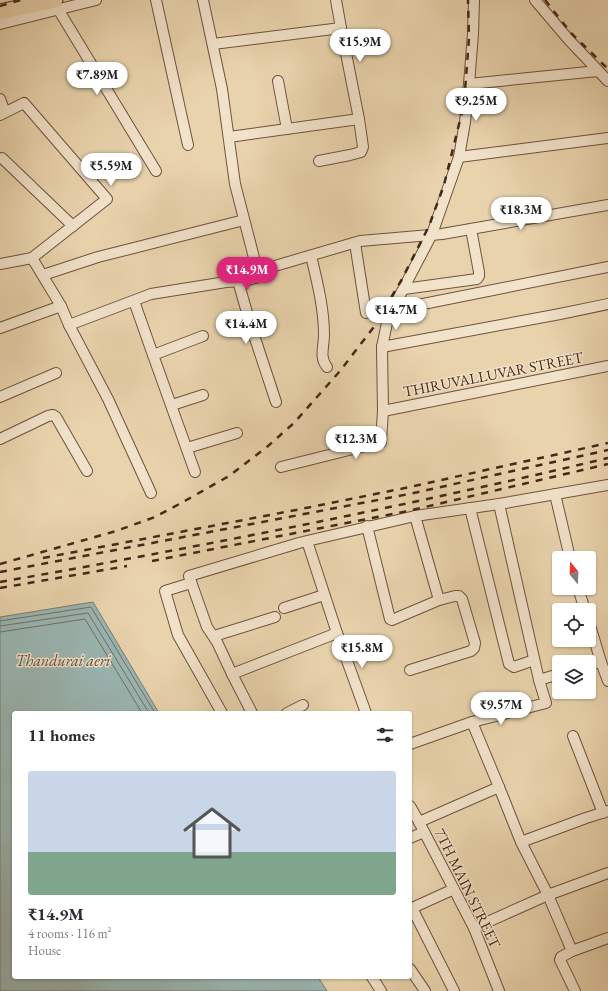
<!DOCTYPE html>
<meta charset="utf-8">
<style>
body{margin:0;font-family:"EB Garamond",serif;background:#f7f7f7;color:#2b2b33;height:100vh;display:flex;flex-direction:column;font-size:15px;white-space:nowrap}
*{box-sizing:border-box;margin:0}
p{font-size:13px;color:#7c7c81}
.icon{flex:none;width:22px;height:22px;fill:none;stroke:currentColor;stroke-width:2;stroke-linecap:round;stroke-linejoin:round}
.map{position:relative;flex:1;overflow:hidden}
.sheet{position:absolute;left:12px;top:711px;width:400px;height:268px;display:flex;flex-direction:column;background:#fff;border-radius:4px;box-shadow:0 1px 3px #0004}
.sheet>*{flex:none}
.needle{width:26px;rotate:341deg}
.buttons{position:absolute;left:552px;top:551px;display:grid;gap:8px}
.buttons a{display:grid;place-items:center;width:44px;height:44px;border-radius:4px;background:#fff;box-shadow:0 1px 3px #0004;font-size:20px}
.price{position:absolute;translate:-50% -34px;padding:0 9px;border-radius:14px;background:#fff;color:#222;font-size:13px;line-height:26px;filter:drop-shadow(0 1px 2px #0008)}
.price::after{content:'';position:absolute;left:50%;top:24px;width:12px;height:9px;margin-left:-6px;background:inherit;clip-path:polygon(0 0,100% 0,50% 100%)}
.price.on{background:#db2777;color:#fff}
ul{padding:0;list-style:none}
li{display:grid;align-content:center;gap:8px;height:212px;padding:0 16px}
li+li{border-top:1px solid #e1e1e2}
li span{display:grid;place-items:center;height:124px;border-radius:4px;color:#555}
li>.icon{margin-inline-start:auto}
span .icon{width:72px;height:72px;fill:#fffc;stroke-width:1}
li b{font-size:17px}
h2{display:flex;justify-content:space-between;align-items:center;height:48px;padding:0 16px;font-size:17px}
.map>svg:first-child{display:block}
.water{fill:#9ab6b3;stroke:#787d75}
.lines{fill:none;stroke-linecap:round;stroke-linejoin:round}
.shore{stroke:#706e66;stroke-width:1}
.minor-casing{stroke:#6f523d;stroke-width:12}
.highway-casing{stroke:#462718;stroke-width:17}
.minor{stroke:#f1e2ca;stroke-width:10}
.highway{stroke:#e9d3ad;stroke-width:15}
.rail{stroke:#462718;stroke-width:2.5;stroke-dasharray:7 7;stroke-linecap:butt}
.labels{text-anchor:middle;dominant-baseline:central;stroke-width:3;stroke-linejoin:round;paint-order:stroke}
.street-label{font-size:15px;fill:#462718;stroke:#f1e2ca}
.water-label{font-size:16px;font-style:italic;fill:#5b4b3f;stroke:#f1e2ca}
</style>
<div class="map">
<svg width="608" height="991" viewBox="0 0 608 991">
<rect width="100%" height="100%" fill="#e9d3ad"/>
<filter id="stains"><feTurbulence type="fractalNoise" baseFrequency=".005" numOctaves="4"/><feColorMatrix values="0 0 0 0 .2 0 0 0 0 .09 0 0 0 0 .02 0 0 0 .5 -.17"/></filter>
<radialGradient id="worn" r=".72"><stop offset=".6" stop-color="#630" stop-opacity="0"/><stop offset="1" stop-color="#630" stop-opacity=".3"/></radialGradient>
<polygon class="water" points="93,602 159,713 14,713 14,977 318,977 327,991 0,991 0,617"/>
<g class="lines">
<g class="shore">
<polyline points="0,621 91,607 155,713"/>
<polyline points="0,626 88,613 149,713"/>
<polyline points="0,632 85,619 142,713"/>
</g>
<defs>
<g id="minor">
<polyline points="156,0 188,145"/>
<polyline points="203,0 222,89 235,184 259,277"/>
<polyline points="535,0 569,40 608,81"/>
<polyline points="58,9 156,171"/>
<polyline points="0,24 96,0"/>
<polyline points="213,44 341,28 336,0"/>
<polyline points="278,81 287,129"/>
<polyline points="469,84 598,71"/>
<polyline points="0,99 5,112"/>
<polyline points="0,115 24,103 107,199 32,258"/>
<polyline points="229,137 359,119 341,28"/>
<polyline points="459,157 608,138"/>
<polyline points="2,158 73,226"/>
<polyline points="319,161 350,155 361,152 363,147 359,119"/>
<polyline points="355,243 366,313"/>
<path d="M311,256C317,281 324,308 324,335C324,347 319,357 327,367"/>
<polyline points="0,264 32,258 61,306 69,325 108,399 151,493"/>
<polyline points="43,275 98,257 244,220"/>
<polyline points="238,281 250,323 276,402"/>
<polyline points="404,289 477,279 479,276 479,272 471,229"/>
<polyline points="134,301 153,355"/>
<polyline points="394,309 403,308 608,267"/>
<polyline points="69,325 151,294 226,282 244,281 259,277 268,268 360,241 442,234 608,205"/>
<polyline points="0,328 61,306"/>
<polyline points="382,347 388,318 432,234 459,157 465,122 469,84 473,34 474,0"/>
<polyline points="0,397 56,373"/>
<polyline points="172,405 203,395"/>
<polyline points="383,411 608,366"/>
<polyline points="0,439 48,416 53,415 56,417 87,471"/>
<polyline points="187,448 237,433"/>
<polyline points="281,467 381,442 383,411 382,347 560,314 608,304"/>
<polyline points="195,472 153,355 203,336"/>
<polyline points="555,494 570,558"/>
<polyline points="499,504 539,680"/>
<polyline points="470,508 509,664 514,667 534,660"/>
<polyline points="367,526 390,619 392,620 439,600"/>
<polyline points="307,541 337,633 232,674 217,642 207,627 189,576 299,543 307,541 415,516 499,504 608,485"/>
<polyline points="191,583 165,591 178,635 222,713"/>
<polyline points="578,588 585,610"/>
<polyline points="284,608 324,595"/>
<polyline points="589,622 601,662 589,665"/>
<polyline points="337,633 366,713"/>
<polyline points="214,636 275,617"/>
<polyline points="601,662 608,681"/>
<polyline points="410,670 471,651 474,648 475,643 462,599 459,596 455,596 439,600 415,516"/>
<polyline points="232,674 252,713"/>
<polyline points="287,713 303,705"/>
<polyline points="472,722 499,787"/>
<polyline points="573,736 603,813"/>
<polyline points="410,744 472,722 546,703 539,680 559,674"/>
<polyline points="410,806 419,822 499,787 521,842 586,818 608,811"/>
<polyline points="419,822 474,928 499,991"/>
<polyline points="410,838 424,832"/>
<polyline points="521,842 548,895 572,951"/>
<polyline points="412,908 454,991"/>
<polyline points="410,909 454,889"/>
<polyline points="474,928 548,895 608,873"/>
<polyline points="410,969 425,991"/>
<polyline points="372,977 381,991"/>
<polyline points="575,991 560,960 561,957 572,951 608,938"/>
</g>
<polyline id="highway" points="0,12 55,0"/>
</defs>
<use href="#minor" class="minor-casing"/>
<use href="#highway" class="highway-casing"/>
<use href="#minor" class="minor"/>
<use href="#highway" class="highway"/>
<g class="rail">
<polyline points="545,0 571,33 608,69"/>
<polyline points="0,6 21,0"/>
<polyline points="43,558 296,510 405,488 608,443"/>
<polyline points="152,561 408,511 608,464"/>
<polyline points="0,564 116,531 155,517 183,502 229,476 268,446 294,423 340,371 373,328 401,281 429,226 444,185 464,104 469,38 468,0"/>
<polyline points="0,572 409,494 608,450"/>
<path d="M0,582C204,546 407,506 608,458"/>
<polyline points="0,588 127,566"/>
</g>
</g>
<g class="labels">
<g class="street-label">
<text transform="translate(493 374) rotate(-11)">THIRUVALLUVAR STREET</text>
<text transform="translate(468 888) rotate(64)">7TH MAIN STREET</text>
</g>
<g class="water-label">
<text x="63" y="660">Thandurai aeri</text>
</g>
</g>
<rect width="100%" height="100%" filter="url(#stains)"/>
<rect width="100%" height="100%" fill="url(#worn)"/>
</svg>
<div class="buttons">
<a><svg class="needle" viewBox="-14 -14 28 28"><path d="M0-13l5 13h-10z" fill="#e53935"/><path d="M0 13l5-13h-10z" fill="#7c7c81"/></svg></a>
<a><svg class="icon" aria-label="locate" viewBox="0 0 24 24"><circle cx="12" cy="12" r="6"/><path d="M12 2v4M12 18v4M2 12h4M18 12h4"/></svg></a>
<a><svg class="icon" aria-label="layers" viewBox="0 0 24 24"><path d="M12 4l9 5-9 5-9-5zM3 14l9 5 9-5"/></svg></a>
</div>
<b class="price" style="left:360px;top:63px">₹15.9M</b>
<b class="price" style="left:97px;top:96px">₹7.89M</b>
<b class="price" style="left:476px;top:122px">₹9.25M</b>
<b class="price" style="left:111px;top:187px">₹5.59M</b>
<b class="price" style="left:521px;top:231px">₹18.3M</b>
<b class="price on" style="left:247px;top:291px">₹14.9M</b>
<b class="price" style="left:396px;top:331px">₹14.7M</b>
<b class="price" style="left:246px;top:345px">₹14.4M</b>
<b class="price" style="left:356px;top:460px">₹12.3M</b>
<b class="price" style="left:362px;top:669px">₹15.8M</b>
<b class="price" style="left:501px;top:726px">₹9.57M</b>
<section class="sheet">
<h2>11 homes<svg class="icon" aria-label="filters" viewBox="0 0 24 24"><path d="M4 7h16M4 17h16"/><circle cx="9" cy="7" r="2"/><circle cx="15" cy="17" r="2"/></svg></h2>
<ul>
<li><span style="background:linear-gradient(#c9d6e8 65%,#7fa58c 0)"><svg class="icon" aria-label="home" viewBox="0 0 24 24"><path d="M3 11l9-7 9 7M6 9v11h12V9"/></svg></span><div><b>₹14.9M</b><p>4 rooms · 116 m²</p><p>House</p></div></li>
</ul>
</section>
</div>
